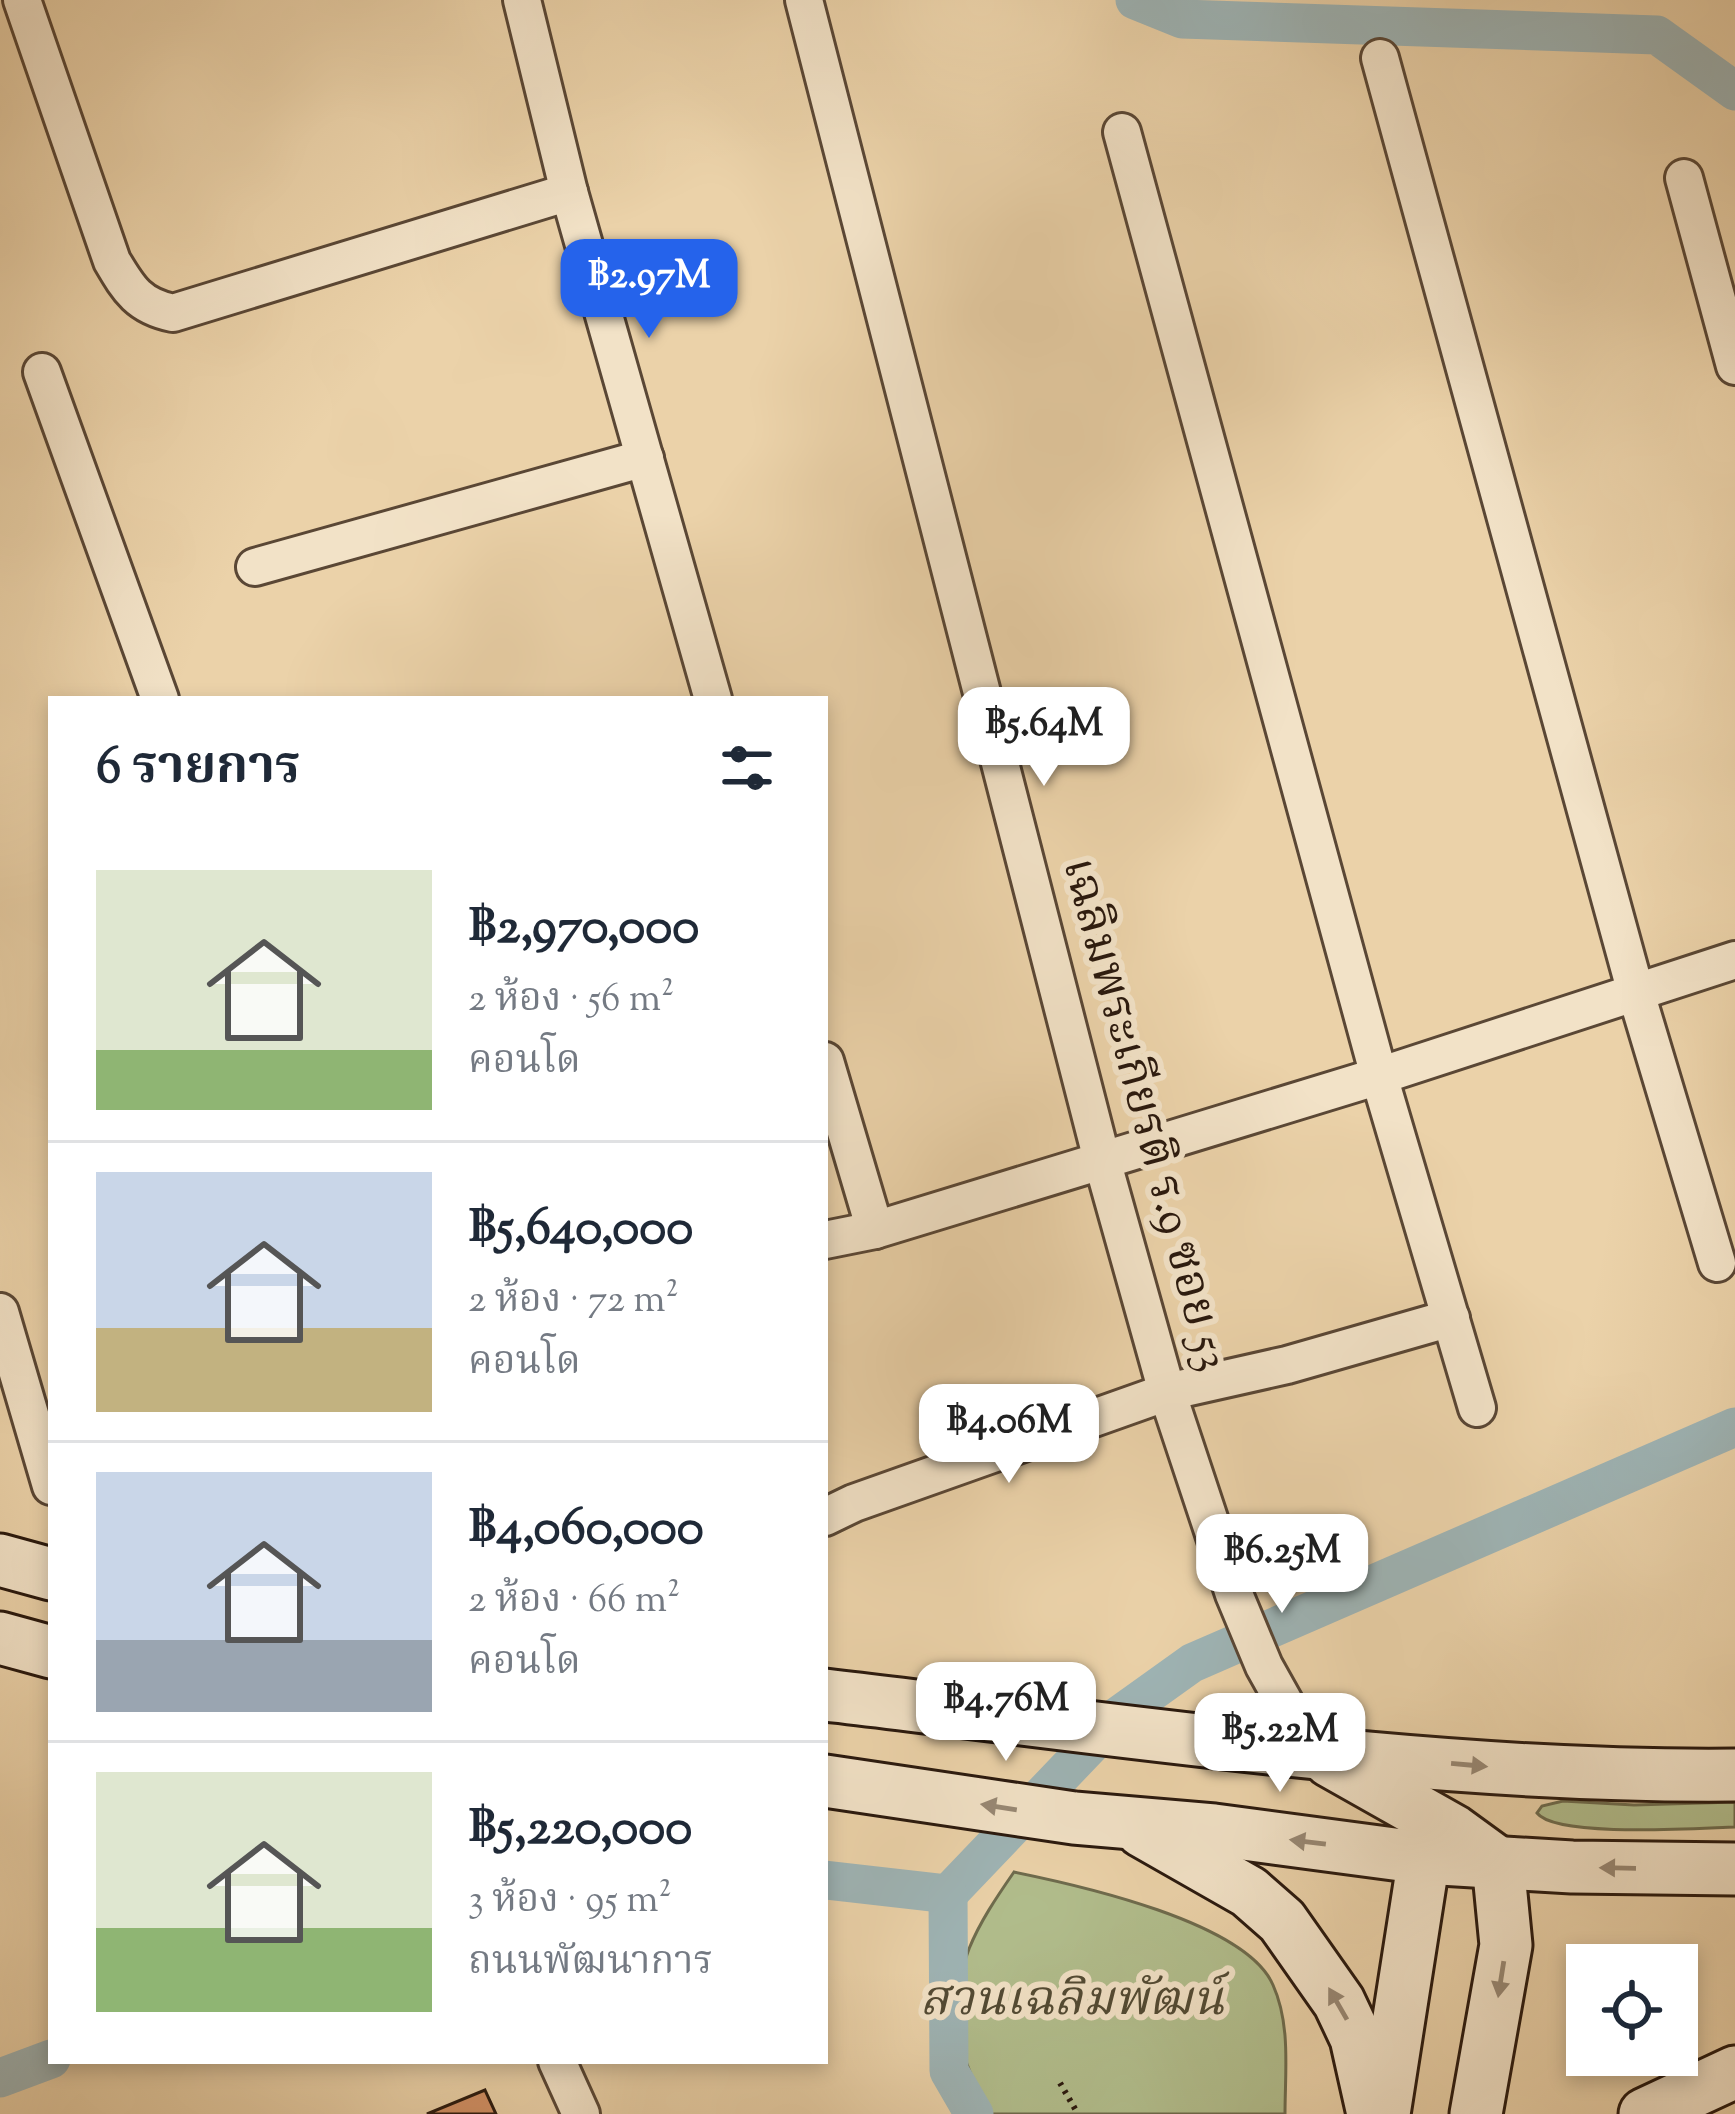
<!DOCTYPE html>
<html lang="th">
<meta charset="utf-8">
<style>
body{margin:0;font-family:"Sorts Mill Goudy","Noto Serif Thai",serif;background:#f6f6f7;color:#1f2937;height:100vh;display:flex;flex-direction:column;font-size:45px;white-space:nowrap}
*{box-sizing:border-box;margin:0}
p{font-size:39px;color:#747a83}
.icon{flex:none;width:66px;height:66px;fill:none;stroke:currentColor;stroke-width:2;stroke-linecap:round;stroke-linejoin:round}
.map{position:relative;flex:1;overflow:hidden}
.side{position:absolute;left:48px;top:696px;width:780px;height:1368px;display:flex;flex-direction:column;background:#fff;border-radius:0px;box-shadow:0 6px 18px #0003}
.side>*{flex:none}
.controls{position:absolute;left:1566px;top:1944px;display:grid;gap:24px}
.controls a{display:grid;place-items:center;width:132px;height:132px;border-radius:0px;background:#fff;box-shadow:0 6px 18px #0003;font-size:60px}
.price{position:absolute;translate:-50% -102px;padding:0 27px;border-radius:24px;background:#fff;color:#222;font-size:39px;line-height:78px;filter:drop-shadow(0 3px 6px #0008)}
.price::after{content:'';position:absolute;left:50%;top:72px;width:36px;height:27px;margin-left:-18px;background:inherit;clip-path:polygon(0 0,100% 0,50% 100%)}
.price.selected{background:#2563eb;color:#fff}
ul{padding:0;list-style:none}
li{display:flex;align-items:center;gap:36px;height:300px;padding:0 48px}
li+li{border-top:3px solid #e0e1e3}
li span{display:grid;place-items:center;flex:none;width:336px;height:240px;border-radius:0px;color:#555}
li>.icon{margin-inline-start:auto}
span .icon{width:144px;height:144px;fill:#fffc;stroke-width:1}
li b{font-size:51px}
h2{display:flex;justify-content:space-between;align-items:center;height:144px;padding:0 48px;font-size:51px}
.map>svg:first-child{display:block}
.green{fill:#b1bd8c;stroke:#6e6b4d;stroke-width:3}
.lines{fill:none;stroke-linecap:round;stroke-linejoin:round}
.canal{stroke:#9eb4b5;stroke-width:39}
.building{fill:#d19065;stroke:#2a190e;stroke-width:3}
.street-casing{stroke:#5a4735;stroke-width:42}
.secondary-casing{stroke:#2a190e;stroke-width:57}
.path{stroke:#2a190e;stroke-width:6;stroke-dasharray:3 6;stroke-linecap:butt}
.street{stroke:#f2e2c7;stroke-width:36}
.secondary{stroke:#f2e2c7;stroke-width:51}
.oneway{fill:#988874}
.labels{text-anchor:middle;dominant-baseline:central;stroke-width:12;stroke-linejoin:round;paint-order:stroke}
.street-label{font-size:48px;fill:#2a190e;stroke:#f2e2c7}
.park-label{font-size:48px;font-style:italic;fill:#524a34;stroke:#f2e2c7}
</style>
<div class="map">
<svg width="1735" height="2114" viewBox="0 0 1735 2114">
<rect width="100%" height="100%" fill="#ebd2a9"/>
<filter id="stains"><feTurbulence type="fractalNoise" baseFrequency=".00167" numOctaves="4"/><feColorMatrix values="0 0 0 0 .2 0 0 0 0 .09 0 0 0 0 .02 0 0 0 .5 -.17"/></filter>
<radialGradient id="worn" r=".72"><stop offset=".6" stop-color="#630" stop-opacity="0"/><stop offset="1" stop-color="#630" stop-opacity=".3"/></radialGradient>
<g class="green">
<path d="M1563,1801L1634,1805L1735,1802V1827C1699,1828 1556,1838 1537,1813L1542,1806Z"/>
<path d="M1014,1872C1078,1885 1246,1922 1273,1985C1291,2025 1285,2072 1285,2114H987C978,2089 963,2061 959,2035C949,1969 978,1924 1014,1872Z"/>
</g>
<g class="lines">
<g class="canal">
<polyline points="1135,0 1182,19 1657,35 1735,91"/>
<polyline points="825,1880 948,1894"/>
<polyline points="948,1894 1118,1716 1192,1663 1735,1427"/>
<polyline points="948,1894 949,2071 974,2114"/>
<polyline points="0,2078 51,2059"/>
</g>
</g>
<polygon class="building" points="485,2090 496,2114 427,2114"/>
<g class="lines">
<defs>
<g id="street">
<path d="M22,0L112,261C129,290 139,306 173,313L569,192"/>
<polyline points="522,0 569,192 713,699"/>
<polyline points="804,0 1102,1160 1167,1392 1234,1594 1264,1666 1311,1750"/>
<polyline points="1380,58 1636,993 1717,1263"/>
<polyline points="1122,132 1379,1076 1477,1408"/>
<polyline points="1684,178 1735,366"/>
<polyline points="42,372 160,699"/>
<polyline points="255,567 645,458"/>
<polyline points="825,1061 875,1230"/>
<polyline points="825,1240 875,1230 1379,1076 1735,960"/>
<polyline points="0,1312 51,1486"/>
<polyline points="825,1517 854,1503 1167,1392 1287,1365 1451,1318"/>
<polyline points="557,2061 581,2114"/>
</g>
<g id="secondary">
<polyline points="0,1560 51,1574"/>
<polyline points="0,1638 51,1652"/>
<path d="M825,1695C1127,1730 1431,1778 1735,1775"/>
<polyline points="1330,1761 1454,1831 1498,1863"/>
<polyline points="825,1781 1074,1818 1214,1830 1424,1858 1572,1867 1735,1869"/>
<polyline points="1142,1831 1249,1892 1282,1921 1339,2002 1356,2038 1373,2114"/>
<polyline points="1384,2114 1424,1858"/>
<polyline points="1476,2114 1506,1945 1498,1863"/>
<polyline points="1645,2114 1735,2072"/>
</g>
</defs>
<use href="#street" class="street-casing"/>
<use href="#secondary" class="secondary-casing"/>
<polyline class="path" points="1060,2083 1078,2114"/>
<use href="#street" class="street"/>
<use href="#secondary" class="secondary"/>
</g>
<defs><path id="oneway-solid" d="M-6-.8H1V-3.2L6.5 0L1 3.2V.8H-6Z" transform="scale(3)"/></defs>
<g class="oneway">
<use href="#oneway-solid" transform="translate(1469 1765) rotate(5)"/>
<use href="#oneway-solid" transform="translate(999 1807) rotate(-171)"/>
<use href="#oneway-solid" transform="translate(1308 1842) rotate(-173)"/>
<use href="#oneway-solid" transform="translate(1618 1868) rotate(-179)"/>
<use href="#oneway-solid" transform="translate(1501 1979) rotate(99)"/>
<use href="#oneway-solid" transform="translate(1338 2004) rotate(-120)"/>
</g>
<g class="labels">
<g class="street-label">
<text transform="translate(1143 1115) rotate(75)">เฉลิมพระเกียรติ ร.9 ซอย 53</text>
</g>
<g class="park-label">
<text x="1072" y="2002">สวนเฉลิมพัฒน์</text>
</g>
</g>
<rect width="100%" height="100%" filter="url(#stains)"/>
<rect width="100%" height="100%" fill="url(#worn)"/>
</svg>
<div class="controls">
<a><svg class="icon" aria-label="locate" viewBox="0 0 24 24"><circle cx="12" cy="12" r="6"/><path d="M12 2v4M12 18v4M2 12h4M18 12h4"/></svg></a>
</div>
<b class="price selected" style="left:649px;top:341px">฿2.97M</b>
<b class="price" style="left:1044px;top:789px">฿5.64M</b>
<b class="price" style="left:1009px;top:1486px">฿4.06M</b>
<b class="price" style="left:1282px;top:1616px">฿6.25M</b>
<b class="price" style="left:1006px;top:1764px">฿4.76M</b>
<b class="price" style="left:1280px;top:1795px">฿5.22M</b>
<section class="side">
<h2>6 รายการ<svg class="icon" aria-label="filters" viewBox="0 0 24 24"><path d="M4 7h16M4 17h16"/><circle cx="9" cy="7" r="2"/><circle cx="15" cy="17" r="2"/></svg></h2>
<ul>
<li><span style="background:linear-gradient(#dfe7d0 75%,#8fb573 0)"><svg class="icon" aria-label="home" viewBox="0 0 24 24"><path d="M3 11l9-7 9 7M6 9v11h12V9"/></svg></span><div><b>฿2,970,000</b><p>2 ห้อง · 56 m²</p><p>คอนโด</p></div></li>
<li><span style="background:linear-gradient(#c9d6e8 65%,#c2b280 0)"><svg class="icon" aria-label="home" viewBox="0 0 24 24"><path d="M3 11l9-7 9 7M6 9v11h12V9"/></svg></span><div><b>฿5,640,000</b><p>2 ห้อง · 72 m²</p><p>คอนโด</p></div></li>
<li><span style="background:linear-gradient(#c9d6e8 70%,#9aa5b1 0)"><svg class="icon" aria-label="home" viewBox="0 0 24 24"><path d="M3 11l9-7 9 7M6 9v11h12V9"/></svg></span><div><b>฿4,060,000</b><p>2 ห้อง · 66 m²</p><p>คอนโด</p></div></li>
<li><span style="background:linear-gradient(#dfe7d0 65%,#8fb573 0)"><svg class="icon" aria-label="home" viewBox="0 0 24 24"><path d="M3 11l9-7 9 7M6 9v11h12V9"/></svg></span><div><b>฿5,220,000</b><p>3 ห้อง · 95 m²</p><p>ถนนพัฒนาการ</p></div></li>
</ul>
</section>
</div>
